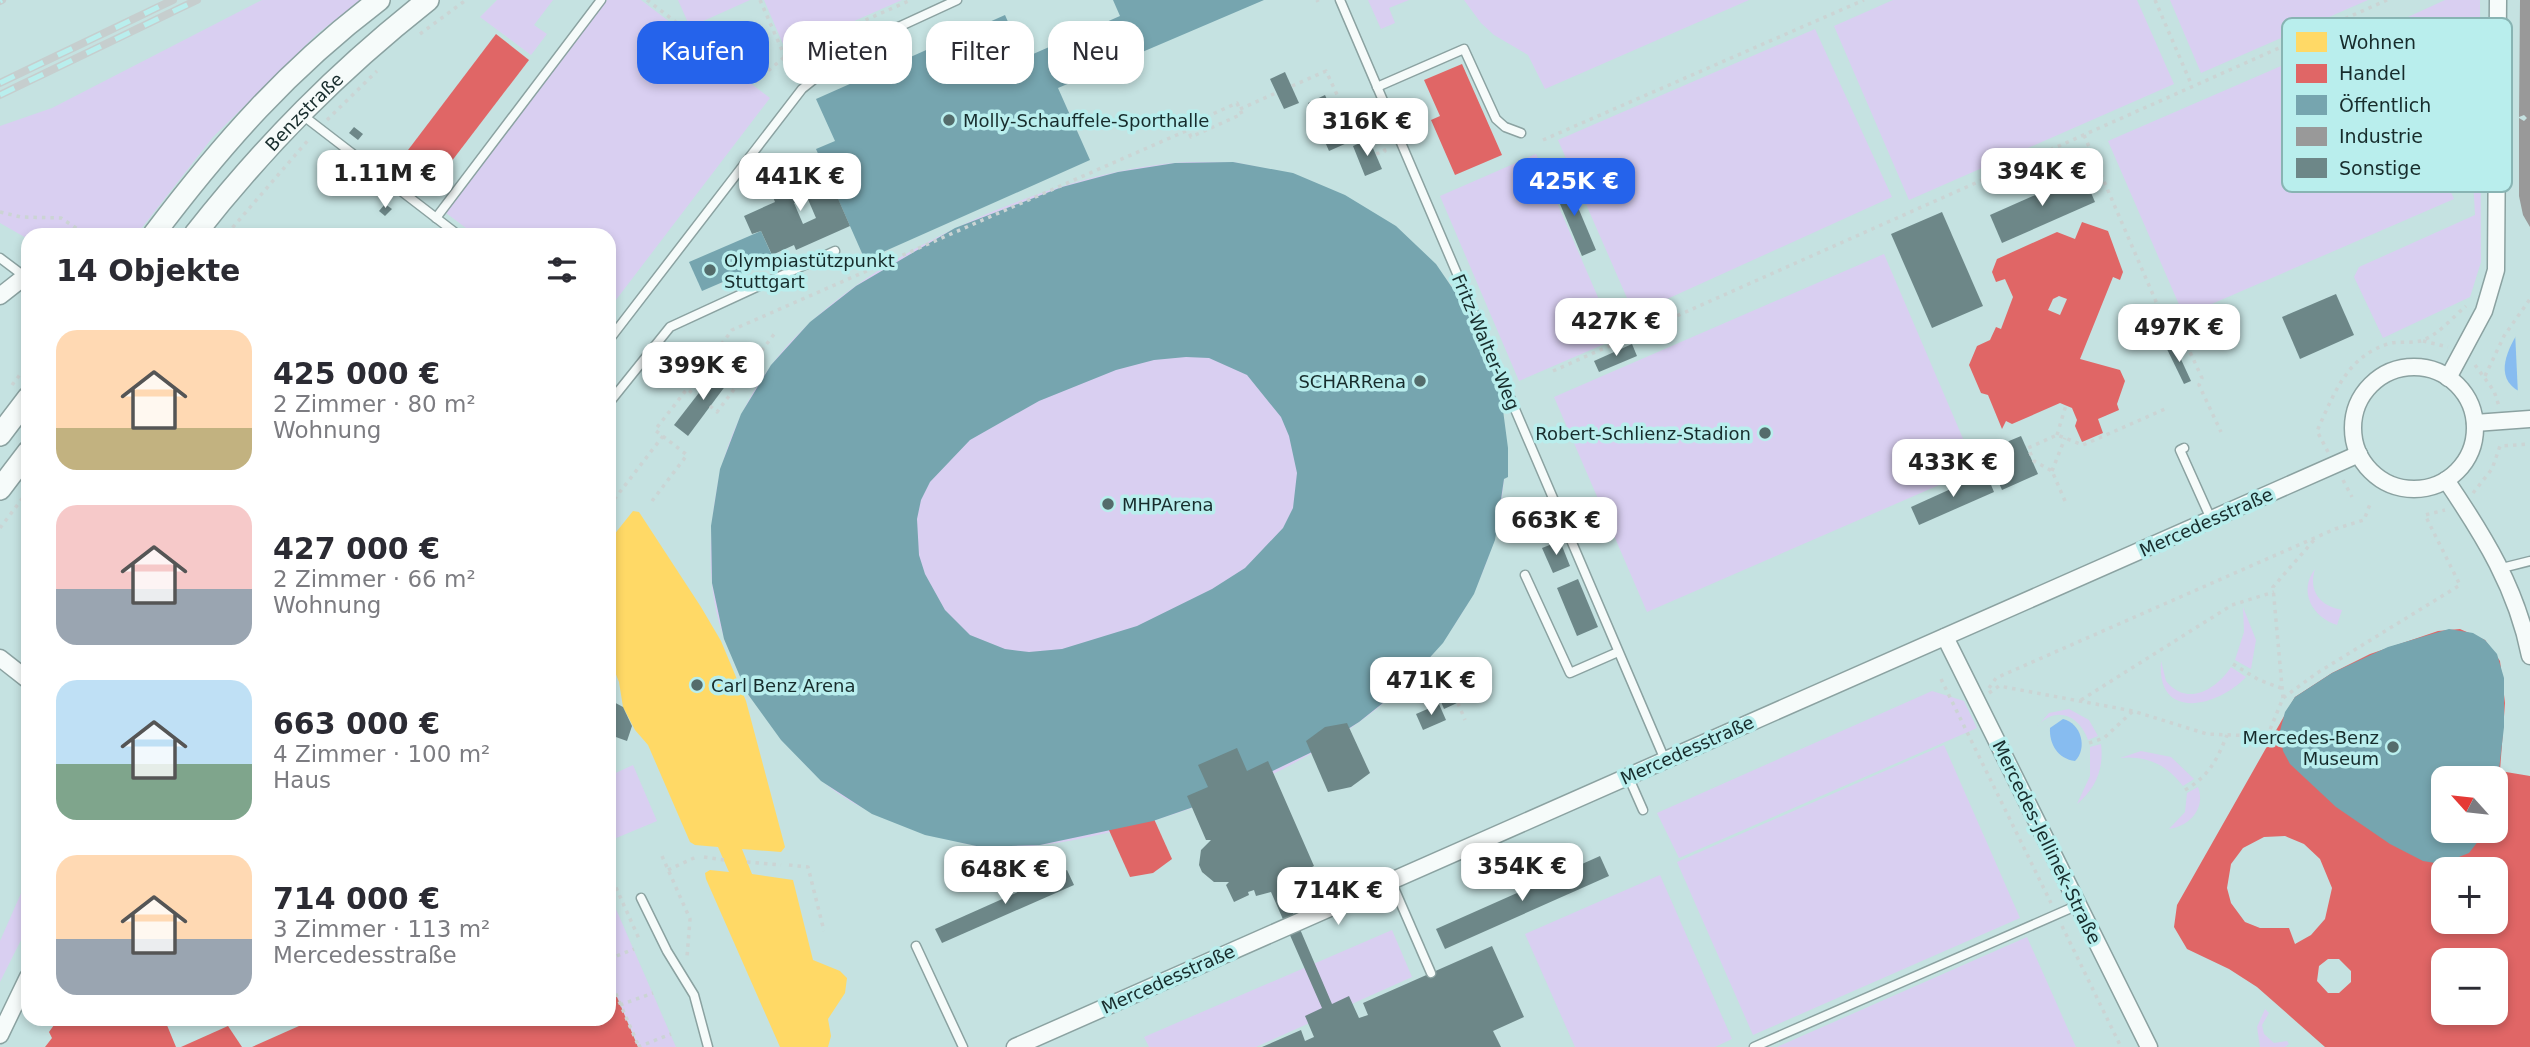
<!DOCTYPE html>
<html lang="de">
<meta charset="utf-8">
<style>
body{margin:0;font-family:"DejaVu Sans",sans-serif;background:#f2f2f3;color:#2b2b33;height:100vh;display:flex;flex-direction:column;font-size:26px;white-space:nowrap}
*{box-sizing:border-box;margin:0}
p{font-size:23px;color:#7c7c81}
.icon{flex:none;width:38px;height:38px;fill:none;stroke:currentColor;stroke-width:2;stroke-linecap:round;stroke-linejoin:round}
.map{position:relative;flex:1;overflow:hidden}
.drawer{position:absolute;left:21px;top:228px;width:595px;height:798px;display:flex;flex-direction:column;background:#fff;border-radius:21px;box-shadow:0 4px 10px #0003}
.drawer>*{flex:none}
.guide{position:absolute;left:637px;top:21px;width:665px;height:63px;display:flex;gap:14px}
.needle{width:46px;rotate:297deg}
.tools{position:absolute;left:2431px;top:766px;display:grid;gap:14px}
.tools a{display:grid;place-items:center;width:77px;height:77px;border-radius:14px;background:#fff;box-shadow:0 4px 10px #0003;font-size:35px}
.price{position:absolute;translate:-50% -60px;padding:0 16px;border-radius:14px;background:#fff;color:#222;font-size:23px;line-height:46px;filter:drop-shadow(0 2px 4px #0008)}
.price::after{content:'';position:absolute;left:50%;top:42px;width:21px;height:16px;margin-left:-10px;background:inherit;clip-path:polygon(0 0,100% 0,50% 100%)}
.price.active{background:#2563eb;color:#fff}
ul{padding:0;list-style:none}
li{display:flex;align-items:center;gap:21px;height:175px;padding:0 35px}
li span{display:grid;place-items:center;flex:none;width:196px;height:140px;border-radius:21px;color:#555}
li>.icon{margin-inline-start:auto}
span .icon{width:84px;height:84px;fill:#fffc;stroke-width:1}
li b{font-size:30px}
h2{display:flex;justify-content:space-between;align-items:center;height:84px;padding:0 35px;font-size:30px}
.chip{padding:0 24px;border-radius:21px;background:#fff;box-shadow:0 4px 10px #0003;font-size:24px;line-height:63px}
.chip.active{background:#2563eb;color:#fff}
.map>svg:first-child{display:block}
.green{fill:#d9cff1}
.water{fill:#87bcf0}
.pier{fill:#c5e2e1}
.homes{fill:#ffd966}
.shops{fill:#e06666;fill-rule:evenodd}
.public{fill:#76a5af;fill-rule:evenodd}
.industry{fill:#999}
.building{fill:#6d8788;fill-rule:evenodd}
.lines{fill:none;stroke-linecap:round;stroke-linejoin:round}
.lane-casing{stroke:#8ba2a1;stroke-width:11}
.street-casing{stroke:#8ba2a1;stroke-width:19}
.secondary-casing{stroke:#8ba2a1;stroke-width:24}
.path{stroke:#cbd4d4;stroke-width:3.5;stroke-dasharray:3.5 5;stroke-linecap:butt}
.lane{stroke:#f6fbfa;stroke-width:8}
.street{stroke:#f6fbfa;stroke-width:16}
.secondary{stroke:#f6fbfa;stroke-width:21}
.rail-casing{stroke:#c6cece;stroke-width:8}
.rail{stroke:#b9eeed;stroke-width:5;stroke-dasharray:16;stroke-linecap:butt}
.poi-dot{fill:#546c6b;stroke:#b9eeed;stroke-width:2.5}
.labels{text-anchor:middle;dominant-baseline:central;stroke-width:7;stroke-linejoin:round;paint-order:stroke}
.street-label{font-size:18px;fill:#172c2c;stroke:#b9eeed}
.poi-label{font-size:18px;fill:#172c2c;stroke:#b9eeed;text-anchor:start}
.key{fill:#b9eeed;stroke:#88b4b3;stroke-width:2}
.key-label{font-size:19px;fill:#172c2c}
</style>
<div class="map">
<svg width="2530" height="1047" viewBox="0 0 2530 1047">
<rect width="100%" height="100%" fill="#c5e2e1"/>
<g class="green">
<polygon points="262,0 361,0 317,34 213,137 137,234 28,234 28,239 0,223 0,126 52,108"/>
<polygon points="497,0 553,0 534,25 547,34 531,55 480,17"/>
<polygon points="607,0 641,0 770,98 609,309 609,234 474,234 446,213"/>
<polygon points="678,0 750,0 690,27"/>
<polygon points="764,0 902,0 786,51"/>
<polygon points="1368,0 1409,0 1389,8 1395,23 1381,29"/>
<polygon points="1464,0 1749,0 1545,89 1528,55 1494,35 1481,23"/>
<polygon points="1893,0 2137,0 2174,84 1909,200 1834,26"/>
<polygon points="2170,0 2368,0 2201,73"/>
<polygon points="2445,0 2480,0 2481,262 2470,297 2383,338 2354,277 2359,267 2475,215 2472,160 2408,17"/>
<polygon points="2378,24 2454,199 2184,316 2108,141"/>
<polygon points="1815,29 1892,197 1634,314 1558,140"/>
<polygon points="1536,154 1616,339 1519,381 1440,196"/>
<path d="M1233,162C1287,172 1327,183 1373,213C1380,218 1387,220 1393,226C1407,242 1431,296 1443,318C1457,342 1499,406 1503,430C1507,456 1504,485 1500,511C1470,689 1283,788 1123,829C1079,840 1031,850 985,847C956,844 924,830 896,821C821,798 786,748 749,683C742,669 733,656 726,642C707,597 708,541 716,494C723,449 743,404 770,367C848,260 1046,174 1175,163C1194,161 1214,163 1233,162Z"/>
<polygon points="1884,254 1976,469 1647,612 1554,397"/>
<path d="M2315,569C2308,591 2320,606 2342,610L2337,625C2312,617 2298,591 2315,569Z"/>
<polygon points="2243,607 2256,640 2251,669 2235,660 2244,632"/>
<path d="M2161,661L2166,681C2187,707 2216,690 2231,667L2246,677C2218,707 2156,722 2161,661Z"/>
<polygon points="1932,691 1964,701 1977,728 1679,858 1657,813"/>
<path d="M2069,709L2089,720L2098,736L2088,740C2079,714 2054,705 2036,728L2049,713Z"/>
<path d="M2101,744C2104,769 2096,788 2077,804L2090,776V747Z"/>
<polygon points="1944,745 2020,918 1753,1035 1677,862"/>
<path d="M2141,751L2171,757L2194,779L2183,786C2167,765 2147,755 2120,758Z"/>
<polygon points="633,765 657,821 609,841 609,776"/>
<path d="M2198,787C2206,808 2190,826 2169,829L2185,812L2187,793Z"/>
<polygon points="1660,875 1732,1039 1715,1047 1575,1047 1525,934"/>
<polygon points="22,891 28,894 28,926 0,982 0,941"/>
<polygon points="609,893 676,1047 639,1047 609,978"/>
<polygon points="1392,930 1412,977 1256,1047 1149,1047 1144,1037"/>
<polygon points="2027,937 2076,1047 1777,1047"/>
<polygon points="2265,1009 2269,1013 2262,1025 2264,1034 2274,1043 2287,1041 2289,1044 2285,1047 2260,1047 2257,1027"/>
</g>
<g class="water">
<path d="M2519,331L2530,381L2525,394C2493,382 2505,353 2519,331Z"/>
<path d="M2063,719C2081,723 2088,748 2075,761C2058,759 2049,744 2050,728Z"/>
</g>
<polygon class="pier" points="2530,316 2530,397 2525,397 2518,395 2515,331"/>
<polygon class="homes" points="633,511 639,512 701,607 721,641 746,701 785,847 781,852 742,849 752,874 793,880 813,960 840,971 847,978 845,993 828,1019 831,1036 828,1047 780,1047 706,879 705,873 710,870 729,872 718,847 695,845 690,842 648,745 635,730 623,707 619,682 609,657 609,541"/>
<g class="shops">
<polygon points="496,34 529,60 435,183 402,158"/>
<polygon points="1462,64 1502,155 1455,175 1431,120 1440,116 1424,80"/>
<path d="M2082,222L2108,231L2123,272L2120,280L2113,277L2080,359L2120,370L2125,381L2117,404L2119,410L2098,419L2103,433L2082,442L2075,426L2077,420L2072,408L2060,403L2012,424L2006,421L2002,429L1988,395L1981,393L1969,365L1977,346L1990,340L1996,327L2001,329L2013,297L2005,279L1996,282L1992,272L1997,259L2057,232L2075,239ZM2059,296L2067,299L2060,315L2048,310L2053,299Z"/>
<path d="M2460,629L2485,640L2500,661L2505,703L2500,771L2530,776V1047H2325L2257,987L2229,969L2187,949L2174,927L2177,905L2295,697L2332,673L2370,654L2438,631ZM2443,779H2496V831H2443ZM2285,836L2304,844L2320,859L2332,888L2325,919L2311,935L2295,944L2289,928H2260L2245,922L2231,903L2227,888L2231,864L2243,848L2264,837ZM2443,870H2496V922H2443ZM2328,959H2339L2351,971V982L2339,993H2328L2317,981L2319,966ZM2443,961H2496V1013H2443Z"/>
<polygon points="1150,810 1172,859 1153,873 1130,877 1108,828 1127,814"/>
<polygon points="609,978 638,1047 252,1047 317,1018 609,1018"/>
<polygon points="59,1018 150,1018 152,1022 164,1018 176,1047 45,1047 52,1038 49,1032"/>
<polygon points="228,1026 242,1047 181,1047"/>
</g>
<g class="public">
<polygon points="1113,0 1264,0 1058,88 1090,160 865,260 816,149 835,141 816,99 1005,15 1024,58 1120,16"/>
<path d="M1233,162L1293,173L1345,195L1396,226L1436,264L1468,311L1492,366L1501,395L1508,448V477L1504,479L1495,540L1474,594L1443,643L1403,687L1359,722L1310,753L1208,802L1153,821L1040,845L981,847L925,835L872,814L821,781L781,740L747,693L724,639L712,583L711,526L720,469L741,414L771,365L810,322L856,286L955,228L1062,187L1118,172L1175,163ZM1186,357L1209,358L1247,375L1281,417L1289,436L1297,473L1293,508L1283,528L1245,568L1212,589L1137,626L1062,649L1029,652L1005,649L970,635L945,610L925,574L919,555L917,519L921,500L930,482L970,440L1039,401L1116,370L1154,360Z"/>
<polygon points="761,231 774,260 702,291 689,262"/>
<polygon points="2449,629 2473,633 2485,640 2497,654 2504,678 2504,727 2497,787 2496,779 2443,779 2443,831 2486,831 2469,853 2441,864 2423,861 2390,844 2336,807 2290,764 2283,751 2280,731 2285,712 2295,697 2332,673 2388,647"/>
</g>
<polygon class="industry" points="2520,0 2530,0 2530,227 2523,215 2519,196 2519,118 2524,121 2527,118 2524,115 2519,117"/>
<g class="building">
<polygon points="1285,72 1299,103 1284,109 1270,79"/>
<polygon points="1325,95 1347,143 1329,151 1308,103"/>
<polygon points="354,127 363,134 358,140 349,133"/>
<polygon points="1369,139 1382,169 1365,176 1353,146"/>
<path d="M823,164L850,226L796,250L794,245L772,255L761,231L752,234L744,216L775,202L771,192L788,184L786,180ZM807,197L816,218L803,224L794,203Z"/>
<polygon points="2083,174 2095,202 2002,243 1990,215"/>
<polygon points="1566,179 1596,250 1582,256 1552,185"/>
<polygon points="385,204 392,209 385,216 379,211"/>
<polygon points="1942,212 1983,306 1932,328 1891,234"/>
<polygon points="2336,294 2354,335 2300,359 2282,317"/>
<polygon points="1632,344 1637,356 1599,372 1594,361"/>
<polygon points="2174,344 2191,381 2184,384 2166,347"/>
<polygon points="719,367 732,377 688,436 674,425"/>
<polygon points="2021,436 2038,474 2002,490 1985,451"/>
<polygon points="1986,473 1994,492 1919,525 1911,507"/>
<polygon points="1560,541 1570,566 1553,573 1542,548"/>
<polygon points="1578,579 1598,627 1577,636 1557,588"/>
<polygon points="1465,686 1470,697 1444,709 1439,697"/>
<polygon points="610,700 623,707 632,726 627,741 613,736 609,721"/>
<polygon points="1439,704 1446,720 1423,730 1416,714"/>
<polygon points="1347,723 1370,773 1351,787 1328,792 1306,741 1325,727"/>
<polygon points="1237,748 1247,771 1268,761 1314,866 1300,873 1298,869 1292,872 1295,879 1282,887 1332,1004 1349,996 1359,1018 1368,1015 1363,1003 1492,946 1524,1017 1493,1031 1501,1047 1262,1047 1301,1030 1305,1041 1314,1037 1305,1016 1322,1008 1271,892 1256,896 1254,890 1248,892 1249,895 1234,902 1226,885 1229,882 1214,882 1202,872 1199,865 1201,850 1211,840 1206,840 1187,796 1208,787 1198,765"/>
<polygon points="1600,856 1609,876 1445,949 1436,929"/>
<polygon points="1067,870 1074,885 942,943 935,929"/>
</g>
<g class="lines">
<defs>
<g id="lane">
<polyline points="1340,0 1665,760"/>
<polyline points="1377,87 1464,49 1496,119 1505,127 1521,133"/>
<polyline points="301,114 457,234"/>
<polyline points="436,218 601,0"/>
<polyline points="0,258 24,276"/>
<polyline points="609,340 802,89 853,48 957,0"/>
<polyline points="609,403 670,327 835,251"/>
<polyline points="2184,448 2180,450 2211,519"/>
<polyline points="2502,568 2530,561"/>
<polyline points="1525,575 1570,673 1618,652"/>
<polyline points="1628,776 1643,810"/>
<polyline points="1391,881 1431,973"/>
<polyline points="641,898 667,951 694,995 708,1047"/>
<polyline points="916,946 963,1047"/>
<polyline points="1754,1047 2078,905"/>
</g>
<g id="street">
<polyline points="0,296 28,274"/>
<circle cx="2414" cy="428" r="61"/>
<polyline points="2448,378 2484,311 2496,270 2498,0"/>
<polyline points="2475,423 2530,419"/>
<path d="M2446,480C2484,536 2517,589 2530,656"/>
<polyline points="1945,637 2149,1047"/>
<polyline points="0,658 28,680"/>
<polyline points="0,1035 28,977"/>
<polyline points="1015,1047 2359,454"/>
</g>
<g id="secondary">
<path d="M154,234C222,144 288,69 379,0"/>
<path id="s1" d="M195,234C266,144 338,71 428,0"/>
<polyline points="0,435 28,398"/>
<polyline points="0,489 28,452"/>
</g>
</defs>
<use href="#lane" class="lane-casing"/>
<use href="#street" class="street-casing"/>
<use href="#secondary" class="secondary-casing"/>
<g class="path">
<polyline points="647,0 755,82 788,54 911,0"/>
<polyline points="760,0 785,57"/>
<polyline points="1317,0 1318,2"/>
<polyline points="2155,0 2192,86"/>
<polyline points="420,34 466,0"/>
<polyline points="788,55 797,77"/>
<polyline points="1292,86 1326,71 1348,118"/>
<polygon points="1237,103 1242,114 1191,137 1186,126"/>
<polyline points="1240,109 1276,93"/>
<polyline points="1366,110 1385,151 1376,154"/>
<polyline points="327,120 377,71"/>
<polyline points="1337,123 1374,107"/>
<polyline points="2084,135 2170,334 2184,339 2202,378 2199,385 2221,432"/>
<polyline points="1543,140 1864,0"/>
<polyline points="0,212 21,217 61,218 85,234"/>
<polyline points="227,234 310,138"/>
<polyline points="2423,341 2448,347"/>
<polyline points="2475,365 2494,391 2499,406"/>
<polyline points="746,371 775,333"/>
<polyline points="1553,371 2387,0"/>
<polyline points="2485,376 2504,336 2530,299"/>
<polyline points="12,385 28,364"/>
<polyline points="710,406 717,412 747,372 718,349 732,330 1188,130"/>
<polyline points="2057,435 2066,405"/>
<path d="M2328,452L2317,431C2334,394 2347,355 2391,343C2401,341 2414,344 2423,340C2438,335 2454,316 2466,306"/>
<polyline points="2052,471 2065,438"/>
<polyline points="2343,480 2352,497"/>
<polyline points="2473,493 2492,469 2500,446 2530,444"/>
<polyline points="652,501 687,455 655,430 687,389 696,396"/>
<polyline points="2065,501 2052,471 2034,461 2028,448 2057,435 2083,445 2165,409"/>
<polyline points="609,506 663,436"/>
<polyline points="0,528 28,491"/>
<polyline points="2233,664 2259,680 2281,688"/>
<polyline points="1444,670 1453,691"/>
<polyline points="1941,679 2051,903"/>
<polyline points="1989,688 1996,678 2335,529 2364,520 2370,504"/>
<polyline points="1989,693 1999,686 2133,711 2207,734 2280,737"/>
<polyline points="2283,698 2273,587 2314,540"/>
<polyline points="2081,700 2232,605 2274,592"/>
<polyline points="1458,703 1465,720"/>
<polyline points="2267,737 2283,698 2317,673 2460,585 2425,515 2445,510"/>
<polyline points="2089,743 2104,738 2133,711"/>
<path d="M2185,790C2209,776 2217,760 2227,735"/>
<polyline points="662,856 690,919 687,957"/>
<polyline points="704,857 724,860"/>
<polyline points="747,862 781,865"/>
<polyline points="789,865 808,867 824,931"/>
<polyline points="668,870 696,857"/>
<polyline points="609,872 640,941"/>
<polyline points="2062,926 2121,1047"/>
<polyline points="609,959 634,949"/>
<polyline points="609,978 639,1047"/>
<polyline points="620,1005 653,993"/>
<polyline points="638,1047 671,1034"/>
</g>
<use href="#lane" class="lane"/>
<use href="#street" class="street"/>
<use href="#secondary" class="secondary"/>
<defs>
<g id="rail">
<polyline points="0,1 2,0"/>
<polyline points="0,83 173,0"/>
<polyline points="0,95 197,0"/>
</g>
</defs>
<use href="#rail" class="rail-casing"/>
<use href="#rail" class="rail"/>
</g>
<g class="poi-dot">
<circle cx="949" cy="120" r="7"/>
<circle cx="710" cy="270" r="7"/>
<circle cx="1420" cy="381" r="7"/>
<circle cx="1765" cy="433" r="7"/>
<circle cx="1108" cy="504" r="7"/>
<circle cx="697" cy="685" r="7"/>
<circle cx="2393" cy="747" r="7"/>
</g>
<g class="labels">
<g class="street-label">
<text stroke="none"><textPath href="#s1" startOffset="164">Benzstraße</textPath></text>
<text transform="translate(1486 342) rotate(67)">Fritz-Walter-Weg</text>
<text transform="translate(2206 522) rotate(-24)">Mercedesstraße</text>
<text transform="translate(1687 750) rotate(-24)">Mercedesstraße</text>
<text transform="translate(2047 842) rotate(64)">Mercedes-Jellinek-Straße</text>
<text transform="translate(1168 979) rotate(-24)">Mercedesstraße</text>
</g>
<g class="poi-label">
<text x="963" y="120">Molly-Schauffele-Sporthalle</text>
<text x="724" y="260">Olympiastützpunkt<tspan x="724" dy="21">Stuttgart</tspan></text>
<text x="1406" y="381" text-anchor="end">SCHARRena</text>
<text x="1751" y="433" text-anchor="end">Robert-Schlienz-Stadion</text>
<text x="1122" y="504">MHPArena</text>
<text x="711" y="685">Carl Benz Arena</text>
<text x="2379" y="737" text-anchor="end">Mercedes-Benz<tspan x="2379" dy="21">Museum</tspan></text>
</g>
</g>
<rect x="2282" y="18" width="230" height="174" rx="10" class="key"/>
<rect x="2296" y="32" width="31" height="20" fill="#ffd966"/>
<rect x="2296" y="64" width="31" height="19" fill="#e06666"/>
<rect x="2296" y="95" width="31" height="20" fill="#76a5af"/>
<rect x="2296" y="127" width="31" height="19" fill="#999"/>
<rect x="2296" y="158" width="31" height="20" fill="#6d8788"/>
<g class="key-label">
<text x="2339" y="49">Wohnen</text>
<text x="2339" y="80">Handel</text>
<text x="2339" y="112">Öffentlich</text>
<text x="2339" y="143">Industrie</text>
<text x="2339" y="175">Sonstige</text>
</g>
</svg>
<div class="tools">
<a><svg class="needle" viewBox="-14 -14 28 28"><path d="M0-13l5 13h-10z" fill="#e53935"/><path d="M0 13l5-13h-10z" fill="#7c7c81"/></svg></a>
<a>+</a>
<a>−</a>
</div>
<b class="price" style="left:1367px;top:158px">316K €</b>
<b class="price" style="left:2042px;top:208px">394K €</b>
<b class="price" style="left:385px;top:210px">1.11M €</b>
<b class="price" style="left:800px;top:213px">441K €</b>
<b class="price active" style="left:1574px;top:218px">425K €</b>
<b class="price" style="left:1616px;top:358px">427K €</b>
<b class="price" style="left:2179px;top:364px">497K €</b>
<b class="price" style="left:703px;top:402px">399K €</b>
<b class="price" style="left:1953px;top:499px">433K €</b>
<b class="price" style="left:1556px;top:557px">663K €</b>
<b class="price" style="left:1431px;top:717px">471K €</b>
<b class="price" style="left:1522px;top:903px">354K €</b>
<b class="price" style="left:1005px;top:906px">648K €</b>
<b class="price" style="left:1338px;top:927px">714K €</b>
<div class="guide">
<a class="chip active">Kaufen</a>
<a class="chip">Mieten</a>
<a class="chip">Filter</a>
<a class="chip">Neu</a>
</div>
<section class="drawer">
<h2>14 Objekte<svg class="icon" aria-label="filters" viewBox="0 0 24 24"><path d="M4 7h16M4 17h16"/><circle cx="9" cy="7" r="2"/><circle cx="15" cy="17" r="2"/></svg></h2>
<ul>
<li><span style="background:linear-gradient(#ffd9b3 70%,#c2b280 0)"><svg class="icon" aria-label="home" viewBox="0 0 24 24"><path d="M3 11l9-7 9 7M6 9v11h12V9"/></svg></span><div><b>425 000 €</b><p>2 Zimmer · 80 m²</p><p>Wohnung</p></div></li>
<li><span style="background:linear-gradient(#f6c9c9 60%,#9aa5b1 0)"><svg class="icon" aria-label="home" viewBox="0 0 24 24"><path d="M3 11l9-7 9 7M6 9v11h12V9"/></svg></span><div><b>427 000 €</b><p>2 Zimmer · 66 m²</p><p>Wohnung</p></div></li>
<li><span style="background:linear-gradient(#bfe0f5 60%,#7fa58c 0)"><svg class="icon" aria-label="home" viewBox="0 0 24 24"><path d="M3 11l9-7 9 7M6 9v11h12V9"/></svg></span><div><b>663 000 €</b><p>4 Zimmer · 100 m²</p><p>Haus</p></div></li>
<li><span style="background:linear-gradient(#ffd9b3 60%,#9aa5b1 0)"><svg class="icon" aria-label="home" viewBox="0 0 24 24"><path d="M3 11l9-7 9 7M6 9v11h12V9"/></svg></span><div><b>714 000 €</b><p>3 Zimmer · 113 m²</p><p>Mercedesstraße</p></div></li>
</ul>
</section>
</div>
